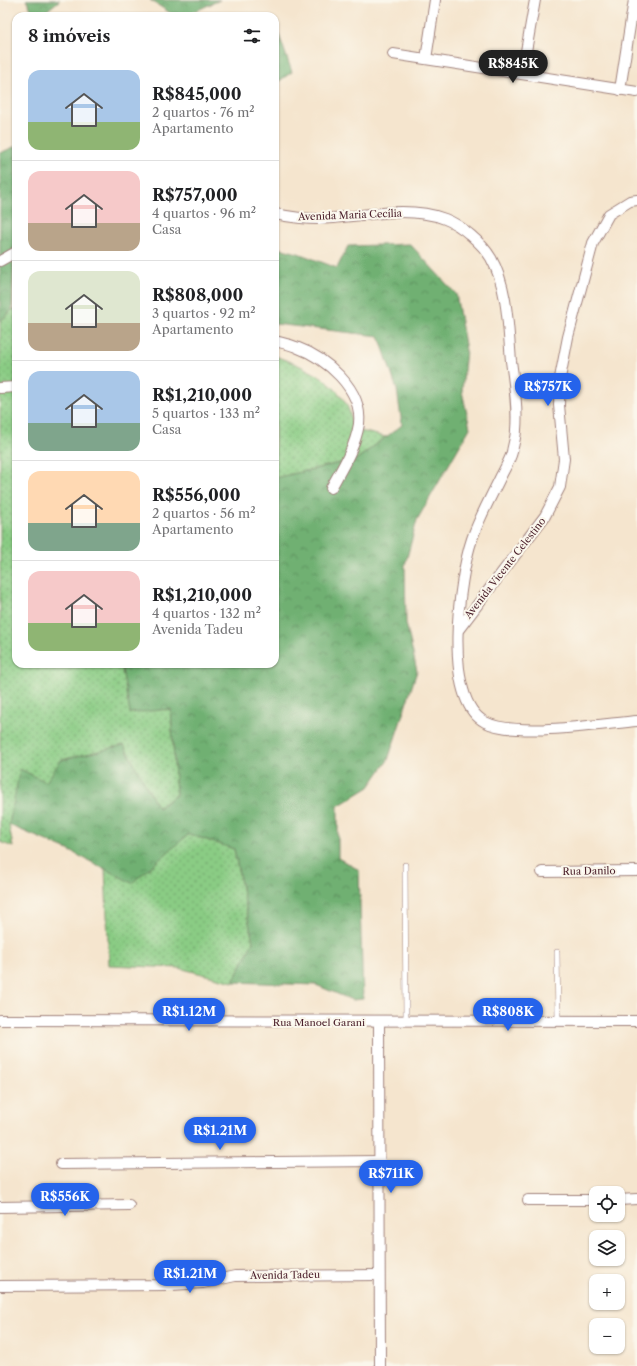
<!DOCTYPE html>
<html lang="pt">
<meta charset="utf-8">
<style>
body{margin:0;font-family:"Libre Caslon Text",serif;background:#f6f6f6;color:#202124;height:100vh;display:flex;flex-direction:column;font-size:15px;white-space:nowrap}
*{box-sizing:border-box;margin:0}
p{font-size:13px;color:#757577}
.icon{flex:none;width:22px;height:22px;fill:none;stroke:currentColor;stroke-width:2;stroke-linecap:round;stroke-linejoin:round}
.map{position:relative;flex:1;overflow:hidden}
.drawer{position:absolute;left:12px;top:12px;width:267px;height:656px;display:flex;flex-direction:column;background:#fff;border-radius:12px;box-shadow:0 1px 3px #0004}
.drawer>*{flex:none}
.controls{position:absolute;left:589px;top:1186px;display:grid;gap:8px}
.controls a{display:grid;place-items:center;width:36px;height:36px;border-radius:8px;background:#fff;box-shadow:0 1px 3px #0004;font-size:20px}
.price{position:absolute;translate:-50% -34px;padding:0 9px;border-radius:14px;background:#2563eb;color:#fff;font-size:13px;line-height:26px;filter:drop-shadow(0 1px 2px #0008)}
.price::after{content:'';position:absolute;left:50%;top:24px;width:12px;height:9px;margin-left:-6px;background:inherit;clip-path:polygon(0 0,100% 0,50% 100%)}
.price.active{background:#222;color:#fff}
ul{padding:0;list-style:none}
li{display:flex;align-items:center;gap:12px;height:100px;padding:0 16px}
li+li{border-top:1px solid #e0e0e0}
li span{display:grid;place-items:center;flex:none;width:112px;height:80px;border-radius:12px;color:#555}
li>.icon{margin-inline-start:auto}
span .icon{width:48px;height:48px;fill:#fffc;stroke-width:1}
li b{font-size:17px}
h2{display:flex;justify-content:space-between;align-items:center;height:48px;padding:0 16px;font-size:17px}
.map>svg:first-child{display:block}
.grass{fill:url(#grass-dots);stroke:#6a7658}
.forest{fill:url(#forest-crowns);stroke:#5c684e}
.lines{fill:none;stroke-linecap:round;stroke-linejoin:round}
.service-casing{stroke:#a0827c;stroke-width:6}
.minor-casing{stroke:#a0827c;stroke-width:12}
.service{stroke:#fff;stroke-width:5}
.minor{stroke:#fff;stroke-width:10}
.labels{text-anchor:middle;dominant-baseline:central;stroke-width:4;stroke-linejoin:round;paint-order:stroke}
.street-label{font-size:10px;fill:#4a1f2b;stroke:#fbf7ec}
</style>
<div class="map">
<svg width="637" height="1366" viewBox="0 0 637 1366">
<defs>
<pattern id="grass-dots" width="8" height="8" patternUnits="userSpaceOnUse"><rect width="8" height="8" fill="#8acc84"/><path d="M2 2h.1M6 6h.1" fill="none" stroke="#73a56c" stroke-width="1.8" stroke-linecap="round"/></pattern>
<pattern id="forest-crowns" width="20" height="18" patternUnits="userSpaceOnUse"><rect width="20" height="18" fill="#6fb072"/><path d="M2 6a3 3 0 1 1 6 0M12 15a3 3 0 1 1 6 0" fill="none" stroke="#5d8f5e"/></pattern>
</defs>
<rect width="100%" height="100%" fill="#fbf7ec"/>
<filter id="ink" filterUnits="userSpaceOnUse"><feTurbulence type="fractalNoise" baseFrequency=".025" numOctaves="2"/><feDisplacementMap in="SourceGraphic" scale="8" xChannelSelector="R" yChannelSelector="G"/><feConvolveMatrix kernelMatrix="1 2 1 2 8 2 1 2 1" color-interpolation-filters="sRGB"/></filter>
<filter id="wash" filterUnits="userSpaceOnUse"><feTurbulence type="fractalNoise" baseFrequency=".012" numOctaves="4" result="noise"/><feDisplacementMap in="SourceGraphic" scale="16" xChannelSelector="R" yChannelSelector="G"/><feGaussianBlur stdDeviation="0.9" result="paint"/><feColorMatrix in="noise" values="0 0 0 0 0 0 0 0 0 0 0 0 0 0 0 0 0 1.4 0 .05"/><feComposite in="paint" operator="in"/></filter>
<g filter="url(#wash)">
<rect width="100%" height="100%" fill="#f5e5ce"/>
<g class="grass">
<polygon points="16,309 16,664 121,664 130,712 171,709 176,795 157,808 46,783 9,825 13,847 0,842 0,321 12,310"/>
<path d="M275,356C303,366 337,380 349,410C351,416 351,423 352,429L386,437L357,459L275,478Z"/>
<polygon points="189,834 234,849 253,942 233,982 179,968 109,965 105,868 132,882"/>
</g>
<g class="forest">
<polygon points="26,0 60,0 40,16 35,16"/>
<polygon points="150,0 220,0 184,16 175,16"/>
<polygon points="275,32 279,35 292,72 275,84"/>
<polygon points="16,146 16,247 14,248 12,310 0,321 0,153"/>
<polygon points="410,244 456,294 466,350 462,391 470,428 417,520 405,565 406,623 417,671 388,760 369,787 338,806 338,858 359,870 363,999 352,1000 316,985 233,982 253,942 234,849 189,834 132,883 68,850 9,825 20,769 46,782 61,760 124,745 158,808 176,795 171,709 130,713 121,664 275,664 275,478 357,459 402,425 397,390 379,336 275,324 275,247 298,253 337,268 348,246"/>
</g>
</g>
<g filter="url(#ink)">
<g class="lines">
<defs>
<g id="service">
<polyline points="405,865 406,1021"/>
<polyline points="557,952 558,1020"/>
</g>
<g id="minor">
<polyline points="393,54 637,92"/>
<polyline points="426,59 435,0"/>
<polyline points="522,74 535,0"/>
<polyline points="620,90 634,0"/>
<path d="M275,214C290,217 304,219 318,219C359,218 405,204 445,219C461,225 482,243 491,258C508,288 508,327 511,361C514,383 518,408 516,430C516,437 513,445 512,452C510,460 505,468 501,476C491,497 479,518 472,539C459,577 442,700 485,722C516,738 601,724 637,721"/>
<polyline points="0,261 16,252"/>
<path d="M275,341C282,343 289,344 296,347C326,358 363,389 359,424C355,448 342,468 331,488"/>
<polyline points="0,388 16,387"/>
<polyline points="459,629 545,516 560,487 564,459 559,405 560,378 568,337 593,243 609,214 630,201 637,200"/>
<polyline points="542,872 637,871"/>
<polyline points="0,1020 637,1021"/>
<polyline points="379,1022 380,1366"/>
<polyline points="61,1164 380,1161"/>
<polyline points="528,1200 596,1200"/>
<polyline points="618,1200 637,1199"/>
<polyline points="0,1207 129,1205"/>
<polyline points="0,1286 171,1285 203,1283 235,1276 379,1275"/>
</g>
</defs>
<use href="#service" class="service-casing"/>
<use href="#minor" class="minor-casing"/>
<use href="#service" class="service"/>
<use href="#minor" class="minor"/>
</g>
</g>
<g class="labels">
<g class="street-label">
<text transform="translate(350 215) rotate(-2)">Avenida Maria Cecília</text>
<text transform="translate(505 568) rotate(-52)">Avenida Vicente Celestino</text>
<text transform="translate(589 871) rotate(-1)">Rua Danilo</text>
<text x="319" y="1022">Rua Manoel Garani</text>
<text transform="translate(285 1275) rotate(-1)">Avenida Tadeu</text>
</g>
</g>
</svg>
<div class="controls">
<a><svg class="icon" aria-label="locate" viewBox="0 0 24 24"><circle cx="12" cy="12" r="6"/><path d="M12 2v4M12 18v4M2 12h4M18 12h4"/></svg></a>
<a><svg class="icon" aria-label="layers" viewBox="0 0 24 24"><path d="M12 4l9 5-9 5-9-5zM3 14l9 5 9-5"/></svg></a>
<a>+</a>
<a>−</a>
</div>
<b class="price active" style="left:513px;top:84px">R$845K</b>
<b class="price" style="left:548px;top:407px">R$757K</b>
<b class="price" style="left:189px;top:1032px">R$1.12M</b>
<b class="price" style="left:508px;top:1032px">R$808K</b>
<b class="price" style="left:220px;top:1151px">R$1.21M</b>
<b class="price" style="left:391px;top:1194px">R$711K</b>
<b class="price" style="left:65px;top:1217px">R$556K</b>
<b class="price" style="left:190px;top:1294px">R$1.21M</b>
<section class="drawer">
<h2>8 imóveis<svg class="icon" aria-label="filters" viewBox="0 0 24 24"><path d="M4 7h16M4 17h16"/><circle cx="9" cy="7" r="2"/><circle cx="15" cy="17" r="2"/></svg></h2>
<ul>
<li><span style="background:linear-gradient(#a9c7e8 65%,#8fb573 0)"><svg class="icon" aria-label="home" viewBox="0 0 24 24"><path d="M3 11l9-7 9 7M6 9v11h12V9"/></svg></span><div><b>R$845,000</b><p>2 quartos · 76 m²</p><p>Apartamento</p></div></li>
<li><span style="background:linear-gradient(#f6c9c9 65%,#b9a48a 0)"><svg class="icon" aria-label="home" viewBox="0 0 24 24"><path d="M3 11l9-7 9 7M6 9v11h12V9"/></svg></span><div><b>R$757,000</b><p>4 quartos · 96 m²</p><p>Casa</p></div></li>
<li><span style="background:linear-gradient(#dfe7d0 65%,#b9a48a 0)"><svg class="icon" aria-label="home" viewBox="0 0 24 24"><path d="M3 11l9-7 9 7M6 9v11h12V9"/></svg></span><div><b>R$808,000</b><p>3 quartos · 92 m²</p><p>Apartamento</p></div></li>
<li><span style="background:linear-gradient(#a9c7e8 65%,#7fa58c 0)"><svg class="icon" aria-label="home" viewBox="0 0 24 24"><path d="M3 11l9-7 9 7M6 9v11h12V9"/></svg></span><div><b>R$1,210,000</b><p>5 quartos · 133 m²</p><p>Casa</p></div></li>
<li><span style="background:linear-gradient(#ffd9b3 65%,#7fa58c 0)"><svg class="icon" aria-label="home" viewBox="0 0 24 24"><path d="M3 11l9-7 9 7M6 9v11h12V9"/></svg></span><div><b>R$556,000</b><p>2 quartos · 56 m²</p><p>Apartamento</p></div></li>
<li><span style="background:linear-gradient(#f6c9c9 65%,#8fb573 0)"><svg class="icon" aria-label="home" viewBox="0 0 24 24"><path d="M3 11l9-7 9 7M6 9v11h12V9"/></svg></span><div><b>R$1,210,000</b><p>4 quartos · 132 m²</p><p>Avenida Tadeu</p></div></li>
</ul>
</section>
</div>
